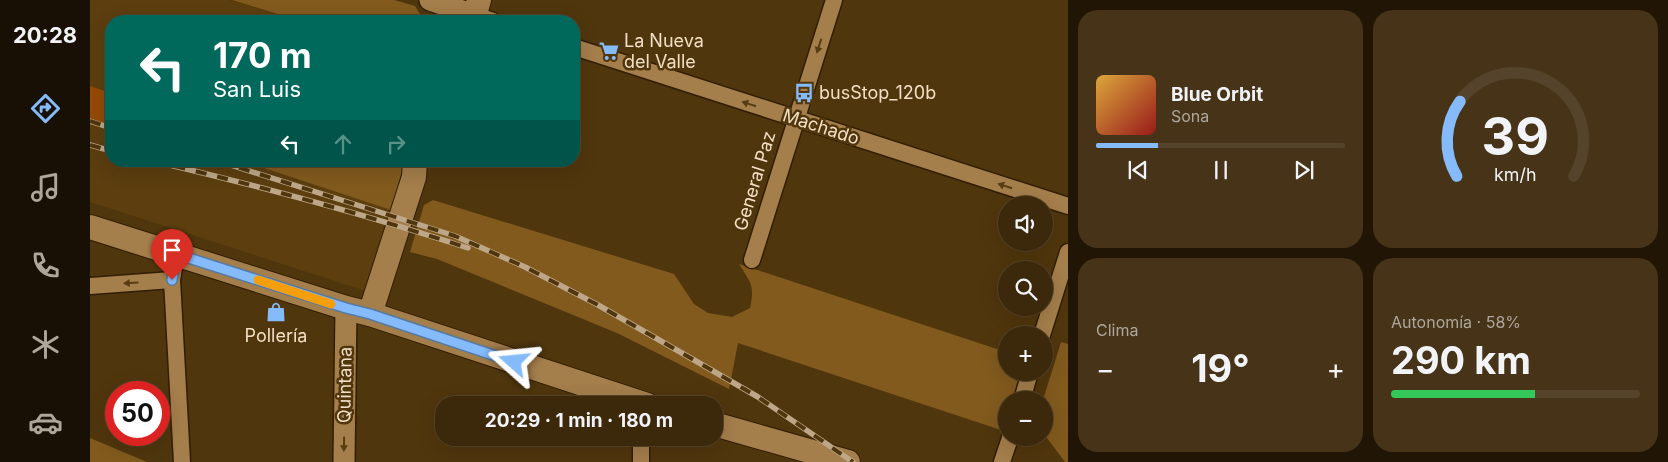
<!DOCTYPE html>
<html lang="es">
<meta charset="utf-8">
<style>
:root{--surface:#3c280a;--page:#473418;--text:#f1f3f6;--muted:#aca69c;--line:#55442b;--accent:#85bbfb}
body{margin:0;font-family:Inter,sans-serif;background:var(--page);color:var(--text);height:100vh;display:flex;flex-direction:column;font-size:19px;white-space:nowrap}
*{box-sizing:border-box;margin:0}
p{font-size:16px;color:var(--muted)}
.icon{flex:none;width:28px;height:28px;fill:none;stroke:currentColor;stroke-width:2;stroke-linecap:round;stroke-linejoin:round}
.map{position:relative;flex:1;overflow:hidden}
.drawer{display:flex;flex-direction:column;gap:10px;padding:10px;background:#211606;width:600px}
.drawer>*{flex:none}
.banner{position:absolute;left:15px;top:15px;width:475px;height:152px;border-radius:20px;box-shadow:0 5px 20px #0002,0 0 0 1px var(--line);background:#00695c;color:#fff;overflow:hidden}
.buttons{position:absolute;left:908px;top:196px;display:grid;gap:10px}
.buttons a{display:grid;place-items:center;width:55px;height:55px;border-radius:50%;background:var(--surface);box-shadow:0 5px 20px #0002,0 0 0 1px var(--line);font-size:25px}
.speed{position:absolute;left:15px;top:381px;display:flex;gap:10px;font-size:25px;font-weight:700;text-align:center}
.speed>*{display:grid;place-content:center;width:65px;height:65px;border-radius:50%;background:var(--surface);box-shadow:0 5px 20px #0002,0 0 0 1px var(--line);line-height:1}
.speed .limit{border:8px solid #d22;background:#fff;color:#111}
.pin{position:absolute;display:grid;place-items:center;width:42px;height:42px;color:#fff;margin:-51px -21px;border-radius:50% 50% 50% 0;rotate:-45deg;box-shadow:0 0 5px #0007}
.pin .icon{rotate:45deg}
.me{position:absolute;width:55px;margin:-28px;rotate:288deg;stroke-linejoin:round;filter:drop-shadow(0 0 4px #0008)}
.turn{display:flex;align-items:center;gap:18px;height:105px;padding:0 25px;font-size:22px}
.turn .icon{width:65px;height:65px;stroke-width:2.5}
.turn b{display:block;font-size:35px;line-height:42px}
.lanes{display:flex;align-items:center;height:48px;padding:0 25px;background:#0003;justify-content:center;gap:25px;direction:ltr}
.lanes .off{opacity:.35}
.big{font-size:38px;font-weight:700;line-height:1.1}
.drawer .tile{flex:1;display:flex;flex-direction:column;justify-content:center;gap:8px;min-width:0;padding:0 18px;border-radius:20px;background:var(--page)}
.drawer .dial{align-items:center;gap:0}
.dial svg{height:130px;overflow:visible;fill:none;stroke:var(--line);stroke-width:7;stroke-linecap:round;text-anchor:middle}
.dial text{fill:var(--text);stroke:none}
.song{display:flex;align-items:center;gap:15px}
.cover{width:60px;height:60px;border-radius:8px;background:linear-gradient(135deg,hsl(40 70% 55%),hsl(0 70% 35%))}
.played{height:5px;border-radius:2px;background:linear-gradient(90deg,var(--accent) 25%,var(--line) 25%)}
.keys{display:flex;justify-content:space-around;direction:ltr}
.heat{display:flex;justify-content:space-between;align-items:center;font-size:28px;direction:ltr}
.charge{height:8px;border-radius:4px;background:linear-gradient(90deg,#34c759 58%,var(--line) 0)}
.drawer .tiles{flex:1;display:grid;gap:10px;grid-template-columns:repeat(2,1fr)}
.trip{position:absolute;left:345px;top:396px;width:288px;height:50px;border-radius:20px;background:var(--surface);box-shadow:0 5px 20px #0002,0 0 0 1px var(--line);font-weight:700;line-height:50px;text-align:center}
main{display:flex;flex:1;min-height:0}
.tab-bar{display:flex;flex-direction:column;width:90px;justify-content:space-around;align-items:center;background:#181004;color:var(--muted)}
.tab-bar .icon{width:35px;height:35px}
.tab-bar .on{color:var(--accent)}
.tab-bar b{font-size:22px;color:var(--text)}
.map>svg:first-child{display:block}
</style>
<main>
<nav class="tab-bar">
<b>20:28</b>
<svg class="icon on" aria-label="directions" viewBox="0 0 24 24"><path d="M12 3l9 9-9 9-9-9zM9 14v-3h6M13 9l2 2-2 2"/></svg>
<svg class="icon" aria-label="music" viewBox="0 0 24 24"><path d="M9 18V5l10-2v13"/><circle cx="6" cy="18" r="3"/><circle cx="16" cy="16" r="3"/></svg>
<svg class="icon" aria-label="phone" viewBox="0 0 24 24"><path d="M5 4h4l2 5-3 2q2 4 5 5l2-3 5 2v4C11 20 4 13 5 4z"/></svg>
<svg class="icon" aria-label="climate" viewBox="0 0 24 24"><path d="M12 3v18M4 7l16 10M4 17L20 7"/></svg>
<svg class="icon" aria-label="car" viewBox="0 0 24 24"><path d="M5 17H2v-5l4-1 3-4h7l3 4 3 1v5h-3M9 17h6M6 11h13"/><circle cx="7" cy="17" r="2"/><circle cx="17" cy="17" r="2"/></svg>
</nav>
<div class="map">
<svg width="978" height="462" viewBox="0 0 978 462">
<rect width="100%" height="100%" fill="#50360d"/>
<path fill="#5c3e0f" d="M0 0H139L209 21H21V161H153L301 210 279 292 0 202Z"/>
<g fill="#825a1e">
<path d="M142 0H304L325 6 334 21H210Z"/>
<path d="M153 161H315L301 210Z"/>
<path d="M343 200 584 274 604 304 618 313 642 317 660 308C665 286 661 283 649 264L916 352V372L932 373 923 400H916V423L914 431 648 343 639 389 527 333 347 259 320 252 334 205Z"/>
<path d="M971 342 978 344V462H975L954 434 953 400Z"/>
<path d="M0 438 57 462H0Z"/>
</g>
<path fill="#954a04" d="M0 86 21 93V125L0 118Z"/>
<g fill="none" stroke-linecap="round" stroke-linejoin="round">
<defs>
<g id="minor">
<path d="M384 15 403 21"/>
<path d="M484 47 978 206"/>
<path d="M86 254 82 280 92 462"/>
<path d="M662 260 744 0"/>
<path d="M0 286 82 280"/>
<path d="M952 335 978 252"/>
<path d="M932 400 940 372"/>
<path d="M551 438V462"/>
<path d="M912 462 920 438"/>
</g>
<g id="tertiary">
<path d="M340 0 384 15"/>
<path d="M254 462 256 308"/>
</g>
<g id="secondary">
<path d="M383 21 389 0"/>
<path d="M0 227 256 308 280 314 557 405"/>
<path d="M280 314 324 177 325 161"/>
<path d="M624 424 758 462"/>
</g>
</defs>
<use href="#minor" stroke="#311e03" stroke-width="19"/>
<use href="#tertiary" stroke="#311e03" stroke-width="24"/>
<use href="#secondary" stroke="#311e03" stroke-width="26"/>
<use href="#minor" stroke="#a47e4b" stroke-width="16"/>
<use href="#tertiary" stroke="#a47e4b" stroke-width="21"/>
<use href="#secondary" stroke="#a47e4b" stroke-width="24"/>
<defs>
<g id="rail">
<path d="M0 121 21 128"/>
<path d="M0 145 21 151"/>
<path d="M63 161C169 186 274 214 378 248"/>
<path d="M128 161 365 236 435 267 508 305 618 368 668 397 763 462"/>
</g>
</defs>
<use href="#rail" stroke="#bda788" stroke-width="5.5"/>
<use href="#rail" stroke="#50360d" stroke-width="4" stroke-dasharray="11" stroke-linecap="butt"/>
</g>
<defs><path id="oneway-solid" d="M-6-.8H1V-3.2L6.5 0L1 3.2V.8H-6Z" transform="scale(1.25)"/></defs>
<g fill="#583d13">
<use href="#oneway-solid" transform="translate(729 46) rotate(108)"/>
<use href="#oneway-solid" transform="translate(659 104) rotate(-162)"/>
<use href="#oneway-solid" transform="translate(915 186) rotate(-162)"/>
<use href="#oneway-solid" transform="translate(41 283) rotate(176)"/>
<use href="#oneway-solid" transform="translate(254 444) rotate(91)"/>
</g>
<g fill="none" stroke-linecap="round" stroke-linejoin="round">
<defs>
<path id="route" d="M82 280 86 254 256 308 280 314 424 362"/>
</defs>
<use href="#route" stroke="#567aa3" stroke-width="12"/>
<use href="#route" stroke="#85bbfb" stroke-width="9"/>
<path stroke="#f59e0b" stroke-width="9" d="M168 280 241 304"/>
</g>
<defs>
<symbol id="supermarket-bare" viewBox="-9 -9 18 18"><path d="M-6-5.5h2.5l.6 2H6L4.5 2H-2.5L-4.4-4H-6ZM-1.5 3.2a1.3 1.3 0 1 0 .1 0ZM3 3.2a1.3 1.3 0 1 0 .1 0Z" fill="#85bbfb" stroke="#50360d" stroke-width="2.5" paint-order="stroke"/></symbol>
<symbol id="bus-bare" viewBox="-9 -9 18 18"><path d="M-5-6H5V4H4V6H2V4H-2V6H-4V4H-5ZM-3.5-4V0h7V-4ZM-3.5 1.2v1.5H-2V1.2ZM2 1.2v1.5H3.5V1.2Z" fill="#85bbfb" stroke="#50360d" stroke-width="2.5" paint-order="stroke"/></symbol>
<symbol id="shop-bare" viewBox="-9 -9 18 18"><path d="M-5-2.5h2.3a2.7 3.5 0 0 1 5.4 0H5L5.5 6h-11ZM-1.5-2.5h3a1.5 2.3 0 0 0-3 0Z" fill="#85bbfb" stroke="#50360d" stroke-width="2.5" paint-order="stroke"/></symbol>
</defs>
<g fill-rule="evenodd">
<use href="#supermarket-bare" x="505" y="37" width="28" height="28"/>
<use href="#bus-bare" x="700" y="79" width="28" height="28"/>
<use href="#shop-bare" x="172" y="298" width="28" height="28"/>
</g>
<g text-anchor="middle" stroke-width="5" stroke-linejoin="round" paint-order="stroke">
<g font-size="18" fill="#f2dec4" stroke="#50360d" text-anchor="start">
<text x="534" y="47">La Nueva<tspan x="534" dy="21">del Valle</tspan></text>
<text x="729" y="99">busStop_120b</text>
<text x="186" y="342" text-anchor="middle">Pollería</text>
</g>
<g font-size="18" fill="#f2dec4" stroke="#50360d">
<text transform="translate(731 127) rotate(18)" y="6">Machado</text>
<text transform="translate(665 181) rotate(-73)" y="6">General Paz</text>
<text transform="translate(255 385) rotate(-89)" y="6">Quintana</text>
</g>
</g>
</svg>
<div class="buttons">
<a><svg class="icon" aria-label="sound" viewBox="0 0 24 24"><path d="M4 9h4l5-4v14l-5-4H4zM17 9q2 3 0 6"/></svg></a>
<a><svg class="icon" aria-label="search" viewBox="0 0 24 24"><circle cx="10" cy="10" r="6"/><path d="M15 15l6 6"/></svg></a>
<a>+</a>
<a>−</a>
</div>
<div class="speed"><div class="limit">50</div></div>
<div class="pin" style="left:82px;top:280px;background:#d93025"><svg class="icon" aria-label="arrive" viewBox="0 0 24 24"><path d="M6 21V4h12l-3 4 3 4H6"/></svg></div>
<svg class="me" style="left:424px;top:362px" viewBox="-20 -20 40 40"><path d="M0-17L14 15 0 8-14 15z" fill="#85bbfb" stroke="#fff" stroke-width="4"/></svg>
<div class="trip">20:29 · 1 min · 180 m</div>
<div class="banner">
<div class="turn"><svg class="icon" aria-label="left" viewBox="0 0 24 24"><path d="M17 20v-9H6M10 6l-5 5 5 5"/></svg><div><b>170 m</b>San Luis</div></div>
<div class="lanes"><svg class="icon" aria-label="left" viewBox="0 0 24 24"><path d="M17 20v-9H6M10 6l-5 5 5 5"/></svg><svg class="icon off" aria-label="ahead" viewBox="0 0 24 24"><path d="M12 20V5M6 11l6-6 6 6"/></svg><svg class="icon off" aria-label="right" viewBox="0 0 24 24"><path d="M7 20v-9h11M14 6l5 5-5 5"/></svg></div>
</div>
</div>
<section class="drawer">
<div class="tiles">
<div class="tile">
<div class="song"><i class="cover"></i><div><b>Blue Orbit</b><p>Sona</p></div></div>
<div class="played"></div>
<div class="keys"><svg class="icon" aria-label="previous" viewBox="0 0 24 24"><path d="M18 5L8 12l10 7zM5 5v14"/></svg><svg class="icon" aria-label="pause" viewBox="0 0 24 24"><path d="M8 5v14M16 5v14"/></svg><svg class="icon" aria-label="next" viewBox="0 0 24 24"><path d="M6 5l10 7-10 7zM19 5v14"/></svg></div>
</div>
<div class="tile dial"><svg viewBox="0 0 100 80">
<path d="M14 69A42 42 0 1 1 86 69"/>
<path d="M14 69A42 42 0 0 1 16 23" stroke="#85bbfb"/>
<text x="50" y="56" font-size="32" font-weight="700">39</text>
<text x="50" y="72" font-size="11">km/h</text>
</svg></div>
<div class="tile"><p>Clima</p>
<div class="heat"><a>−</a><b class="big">19°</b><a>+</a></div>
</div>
<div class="tile"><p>Autonomía · 58%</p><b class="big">290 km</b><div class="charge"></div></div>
</div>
</section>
</main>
